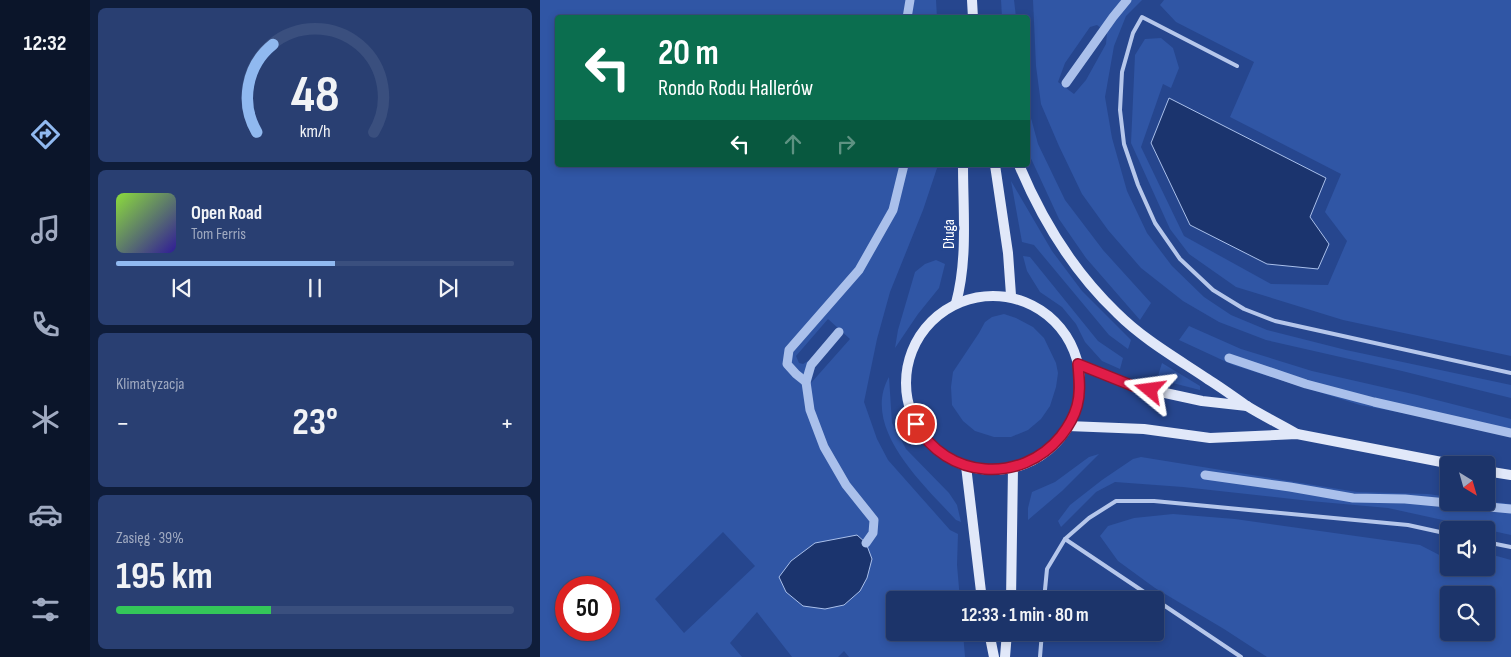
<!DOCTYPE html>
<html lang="pl">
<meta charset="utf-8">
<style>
:root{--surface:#1c346a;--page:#293f72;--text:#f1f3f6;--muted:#a0aac1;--line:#3a4f7e;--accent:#90b9f0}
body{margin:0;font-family:"Sofia Sans Condensed",sans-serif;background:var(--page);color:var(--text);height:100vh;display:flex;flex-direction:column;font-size:19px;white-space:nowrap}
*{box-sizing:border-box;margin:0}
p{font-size:16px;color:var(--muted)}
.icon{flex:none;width:28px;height:28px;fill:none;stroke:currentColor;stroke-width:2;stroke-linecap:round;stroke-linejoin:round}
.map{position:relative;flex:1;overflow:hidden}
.sheet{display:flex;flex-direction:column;gap:8px;padding:8px;background:#0f1d3a;width:450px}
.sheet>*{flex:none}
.guide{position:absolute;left:15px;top:15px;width:475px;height:152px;border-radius:5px;box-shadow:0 2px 8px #0003,0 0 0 1px var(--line);background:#0b6e4f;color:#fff;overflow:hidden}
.needle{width:32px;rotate:143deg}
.buttons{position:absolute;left:900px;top:456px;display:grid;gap:10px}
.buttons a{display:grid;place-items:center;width:55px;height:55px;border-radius:5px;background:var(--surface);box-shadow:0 2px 8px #0003,0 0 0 1px var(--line);font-size:25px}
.speed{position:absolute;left:15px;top:576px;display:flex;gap:10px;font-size:25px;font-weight:700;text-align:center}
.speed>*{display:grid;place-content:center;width:65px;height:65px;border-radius:50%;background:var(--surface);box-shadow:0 2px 8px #0003,0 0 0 1px var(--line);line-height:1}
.speed .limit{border:8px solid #d22;background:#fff;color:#111}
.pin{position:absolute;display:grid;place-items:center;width:42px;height:42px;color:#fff;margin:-21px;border:2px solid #fff;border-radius:50%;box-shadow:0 1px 5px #0007}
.me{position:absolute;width:55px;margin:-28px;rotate:286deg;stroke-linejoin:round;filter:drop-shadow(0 0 4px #0008)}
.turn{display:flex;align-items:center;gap:18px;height:105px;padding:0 20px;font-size:22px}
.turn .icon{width:65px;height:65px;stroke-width:2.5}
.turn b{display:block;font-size:35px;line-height:42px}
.lanes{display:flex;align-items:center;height:48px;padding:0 20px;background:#0003;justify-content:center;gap:25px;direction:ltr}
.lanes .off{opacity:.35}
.big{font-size:38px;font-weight:700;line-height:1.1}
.sheet .widget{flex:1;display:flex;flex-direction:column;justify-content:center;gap:8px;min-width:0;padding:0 18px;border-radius:8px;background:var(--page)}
.sheet .dial{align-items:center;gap:0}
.dial svg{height:130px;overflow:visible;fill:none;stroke:var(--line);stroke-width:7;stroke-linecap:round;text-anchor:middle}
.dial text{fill:var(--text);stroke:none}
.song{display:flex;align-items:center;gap:15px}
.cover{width:60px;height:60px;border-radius:8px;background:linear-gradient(135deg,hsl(90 70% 55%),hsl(250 70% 35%))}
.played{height:5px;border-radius:2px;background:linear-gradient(90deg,var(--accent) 55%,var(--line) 55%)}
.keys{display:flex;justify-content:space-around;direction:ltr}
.heat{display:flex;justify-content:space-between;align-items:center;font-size:28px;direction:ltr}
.charge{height:8px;border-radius:4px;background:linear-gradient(90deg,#34c759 39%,var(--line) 0)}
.trip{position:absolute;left:346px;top:591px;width:278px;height:50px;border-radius:5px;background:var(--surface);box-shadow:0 2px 8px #0003,0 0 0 1px var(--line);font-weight:700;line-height:50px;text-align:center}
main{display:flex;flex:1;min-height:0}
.tabs{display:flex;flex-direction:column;width:90px;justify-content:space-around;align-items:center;background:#0b152a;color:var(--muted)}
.tabs .icon{width:35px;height:35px}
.tabs .current{color:var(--accent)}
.tabs b{font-size:22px;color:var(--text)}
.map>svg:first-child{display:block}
</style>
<main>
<nav class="tabs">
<b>12:32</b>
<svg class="icon current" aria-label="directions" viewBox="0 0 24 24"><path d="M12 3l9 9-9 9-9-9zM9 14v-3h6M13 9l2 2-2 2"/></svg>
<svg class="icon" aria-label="music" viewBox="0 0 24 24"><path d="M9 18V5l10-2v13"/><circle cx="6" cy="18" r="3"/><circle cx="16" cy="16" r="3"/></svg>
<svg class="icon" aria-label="phone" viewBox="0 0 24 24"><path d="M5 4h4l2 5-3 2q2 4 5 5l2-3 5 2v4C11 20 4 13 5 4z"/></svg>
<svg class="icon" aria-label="climate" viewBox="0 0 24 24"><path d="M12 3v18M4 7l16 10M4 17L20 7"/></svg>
<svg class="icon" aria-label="car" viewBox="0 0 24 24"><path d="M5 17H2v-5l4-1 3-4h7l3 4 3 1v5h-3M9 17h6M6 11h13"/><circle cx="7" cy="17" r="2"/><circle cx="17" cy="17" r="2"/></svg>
<svg class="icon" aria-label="filters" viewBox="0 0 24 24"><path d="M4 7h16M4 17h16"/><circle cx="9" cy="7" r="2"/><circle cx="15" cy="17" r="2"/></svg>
</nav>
<section class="sheet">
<div class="widget dial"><svg viewBox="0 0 100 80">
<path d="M14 69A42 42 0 1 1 86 69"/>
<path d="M14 69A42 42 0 0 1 24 15" stroke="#90b9f0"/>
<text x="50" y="56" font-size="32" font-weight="700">48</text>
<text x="50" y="72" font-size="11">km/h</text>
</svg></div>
<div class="widget">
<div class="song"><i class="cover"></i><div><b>Open Road</b><p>Tom Ferris</p></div></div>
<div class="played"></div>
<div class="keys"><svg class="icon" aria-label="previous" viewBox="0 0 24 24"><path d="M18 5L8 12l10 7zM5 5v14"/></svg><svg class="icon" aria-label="pause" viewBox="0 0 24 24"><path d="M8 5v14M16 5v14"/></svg><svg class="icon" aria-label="next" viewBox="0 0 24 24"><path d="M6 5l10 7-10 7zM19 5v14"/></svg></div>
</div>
<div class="widget"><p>Klimatyzacja</p>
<div class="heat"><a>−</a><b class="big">23°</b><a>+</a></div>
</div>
<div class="widget"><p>Zasięg · 39%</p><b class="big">195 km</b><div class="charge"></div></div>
</section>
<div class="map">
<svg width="971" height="657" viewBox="0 0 971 657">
<rect width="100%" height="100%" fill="#26468e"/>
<g fill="#3056a5" fill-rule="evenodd">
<path d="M0 0H396L397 18H18V165H398L383 210 350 292 337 339 324 402 337 439 348 460 410 530 418 534 417 565 420 600H355V632L423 633 425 657H309L304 651 298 657H252L217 612 190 643 202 657H0ZM288 319 310 339 271 383 275 367 268 361 263 364 259 363 256 356ZM183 532 215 566 144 633 115 599ZM26 588H69V630H26Z"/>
<path d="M461 0H474L476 17H462Z"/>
<path d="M493 0H602L586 16 574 46 565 97 572 138 587 191 607 233 632 266 664 297 691 315 727 330 806 350 971 385V398L862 371 726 340 679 322 643 301 601 268 568 230 542 194 519 146 501 104 496 66ZM557 25 567 33 566 44 546 80 534 94 518 82 525 63 550 27Z"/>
<path d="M624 0H971V356L803 320 696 287 649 254 630 229 591 143 595 55 605 39 621 38 633 48 639 68 631 88 623 84 601 147 644 236 731 284 788 285 807 241 785 212 801 174 690 117 714 62 636 22 620 5Z"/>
<path d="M488 107 498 144 525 200 563 250 611 303 600 320 546 258 519 219 488 152Z"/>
<path d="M471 181 512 251 542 291 591 340 588 349 569 335 494 245 482 242Z"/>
<path d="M483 256 490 257 558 341 583 358 580 369 562 361 545 342 536 324 522 307 500 292 487 271Z"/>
<path d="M396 260 405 264 399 288 378 314 355 348 358 330 375 272 385 264Z"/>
<path d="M464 314 476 318 493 327 504 338 516 363 518 373 516 387 510 406 501 419 488 430 471 437H454L435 431 423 421 412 405 411 387 413 372 439 333 445 322 452 317Z"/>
<path d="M649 326 701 349 772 371 877 395 971 419V436L932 426 820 405 693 365 639 340Z"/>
<path d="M622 363 660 386V390L617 379Z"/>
<path d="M349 377 352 423 366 449 409 493 417 505 421 522 416 520C385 486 320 428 349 377Z"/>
<path d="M559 454 522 491 488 520V508L492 492 515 482 549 457Z"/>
<path d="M601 457 817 492 888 494 909 497V502H946V501L971 504V535L848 508 770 501 643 487 575 482 556 492 521 527 518 521 530 505 562 480 593 459Z"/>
<path d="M633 514 695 519 880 545 909 560V568H946V553L971 560V657H727L684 629 615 588 578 561 560 536 568 526 594 518ZM909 595H946V632H909Z"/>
</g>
<g fill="#1b346e" stroke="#aac0eb">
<path d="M629 98 786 178 770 217 789 244 778 269 727 264 650 225 611 143Z"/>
<path d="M317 535 326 543 332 559 327 578 320 591 304 605 285 609 263 606 246 592 239 577 251 561 275 543Z"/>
</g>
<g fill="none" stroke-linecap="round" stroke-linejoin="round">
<g stroke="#aac0eb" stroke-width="9">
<path d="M367 18 370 0"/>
<path d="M526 83 573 17 587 0"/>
<path d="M299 332 271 365 266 382 270 410 284 447 306 485 334 520 333 533 326 543"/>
<path d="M689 358 766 384 834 402 971 433"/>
<path d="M266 382 256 374 247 364 249 350 319 270 353 210 364 165"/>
<path d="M665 475 750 487 813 498 865 499 971 509"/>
</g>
<g stroke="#b6c7eb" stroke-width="4">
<path d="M697 66 602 17 593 33 582 72 580 110 584 144 598 185 615 223 640 259 673 290 704 309 735 321 971 373"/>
<path d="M525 539 701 657"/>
<path d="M946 542 971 547"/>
<path d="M504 600 507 569 525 539 549 518 576 501H614L868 525 909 534"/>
<path d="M500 657 502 632"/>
</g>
<g stroke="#e1e8f9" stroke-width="10">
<path d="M432 0 433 18"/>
<path d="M455 165 468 253 471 295"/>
<path d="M479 165C502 220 534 272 577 313 604 340 638 359 669 380 682 388 694 397 707 406 723 416 740 424 757 434"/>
<circle cx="453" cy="383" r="87"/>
<path d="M416 303C428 259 423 211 423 165"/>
<path d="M538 364 593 386 662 401 707 406"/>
<path d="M528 426 604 429 670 438 757 434 917 465"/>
<path d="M426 466 442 600"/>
<path d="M946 471 971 475"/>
<path d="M471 600 473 468"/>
<path d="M449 632 454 657"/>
<path d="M465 657 467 632"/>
</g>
</g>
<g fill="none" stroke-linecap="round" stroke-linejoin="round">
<defs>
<path id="route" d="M376 424C406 479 481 485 521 436 528 427 534 417 537 406 541 392 539 378 538 364L593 386 610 390"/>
</defs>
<use href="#route" stroke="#92132f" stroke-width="12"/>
<use href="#route" stroke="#e11d48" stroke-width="9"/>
</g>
<g text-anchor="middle" stroke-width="5" stroke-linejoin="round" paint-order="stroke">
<g font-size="16" fill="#fff" stroke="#26468e">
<text transform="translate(408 234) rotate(-90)" y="6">Długa</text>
</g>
</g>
</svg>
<div class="buttons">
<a><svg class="needle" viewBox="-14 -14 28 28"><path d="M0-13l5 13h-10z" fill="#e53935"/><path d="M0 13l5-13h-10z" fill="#a0aac1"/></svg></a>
<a><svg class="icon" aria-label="sound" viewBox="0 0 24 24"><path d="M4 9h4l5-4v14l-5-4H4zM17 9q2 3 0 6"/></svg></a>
<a><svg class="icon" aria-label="search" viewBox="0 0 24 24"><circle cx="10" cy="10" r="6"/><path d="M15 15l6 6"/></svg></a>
</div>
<div class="speed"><div class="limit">50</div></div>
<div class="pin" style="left:376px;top:424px;background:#d93025"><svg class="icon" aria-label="arrive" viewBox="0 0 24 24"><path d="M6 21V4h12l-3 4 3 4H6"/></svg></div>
<svg class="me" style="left:610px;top:390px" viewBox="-20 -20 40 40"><path d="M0-17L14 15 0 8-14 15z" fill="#e11d48" stroke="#fff" stroke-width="4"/></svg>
<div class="trip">12:33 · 1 min · 80 m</div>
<div class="guide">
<div class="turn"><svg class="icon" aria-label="left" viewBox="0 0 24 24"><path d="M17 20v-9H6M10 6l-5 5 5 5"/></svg><div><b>20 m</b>Rondo Rodu Hallerów</div></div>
<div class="lanes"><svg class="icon" aria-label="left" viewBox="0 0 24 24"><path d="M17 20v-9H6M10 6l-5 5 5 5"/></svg><svg class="icon off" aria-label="ahead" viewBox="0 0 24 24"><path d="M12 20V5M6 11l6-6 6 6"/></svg><svg class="icon off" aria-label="right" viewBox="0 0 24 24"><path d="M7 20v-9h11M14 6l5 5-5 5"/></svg></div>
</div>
</div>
</main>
